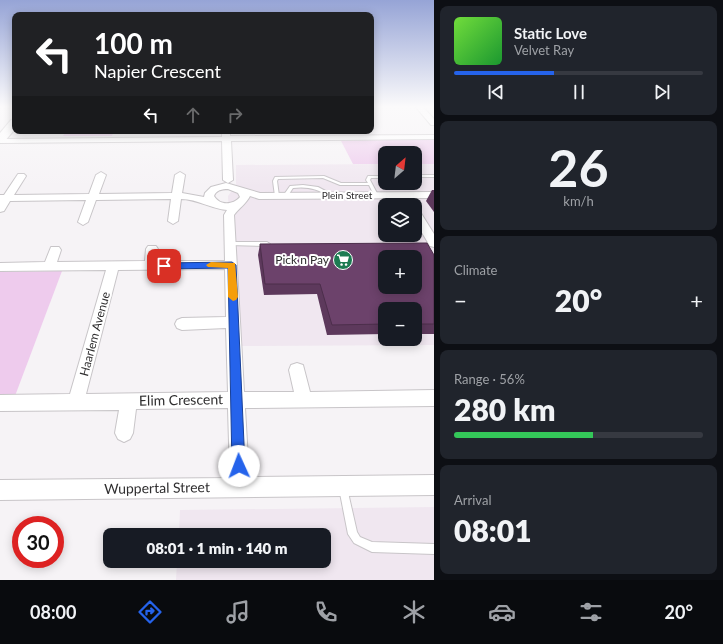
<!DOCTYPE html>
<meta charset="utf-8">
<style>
:root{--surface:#171b24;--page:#20242c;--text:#f1f3f6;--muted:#9ea1a6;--line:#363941;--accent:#2563eb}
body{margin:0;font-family:Lato,sans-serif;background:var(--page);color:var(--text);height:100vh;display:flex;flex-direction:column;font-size:15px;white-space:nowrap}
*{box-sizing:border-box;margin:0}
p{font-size:13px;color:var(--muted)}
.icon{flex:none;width:22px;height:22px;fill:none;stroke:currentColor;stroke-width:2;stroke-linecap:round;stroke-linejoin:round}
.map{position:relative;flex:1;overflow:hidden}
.drawer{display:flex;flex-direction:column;gap:6px;padding:6px;background:#0d0f14;width:289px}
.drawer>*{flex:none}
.hud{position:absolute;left:12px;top:12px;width:362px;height:122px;border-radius:8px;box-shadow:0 2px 10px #0003;background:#202124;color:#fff;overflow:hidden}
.needle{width:26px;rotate:28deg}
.fabs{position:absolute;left:378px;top:146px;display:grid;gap:8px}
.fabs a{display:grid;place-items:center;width:44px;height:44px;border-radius:8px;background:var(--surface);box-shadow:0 2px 10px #0003;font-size:20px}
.speed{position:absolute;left:12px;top:516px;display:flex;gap:8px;font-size:20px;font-weight:700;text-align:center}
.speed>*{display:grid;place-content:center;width:52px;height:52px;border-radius:50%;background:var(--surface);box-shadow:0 2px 10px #0003;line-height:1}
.speed .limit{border:6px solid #d22;background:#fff;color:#111}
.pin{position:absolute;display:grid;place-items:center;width:34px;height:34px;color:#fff;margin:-17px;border-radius:8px;box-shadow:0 2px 6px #0006}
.me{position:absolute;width:44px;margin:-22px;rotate:358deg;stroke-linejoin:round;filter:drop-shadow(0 0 3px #0008)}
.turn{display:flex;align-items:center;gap:14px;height:84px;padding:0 16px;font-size:18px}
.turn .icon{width:52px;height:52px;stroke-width:2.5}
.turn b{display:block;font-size:28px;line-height:34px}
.lanes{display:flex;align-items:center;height:38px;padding:0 16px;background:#0003;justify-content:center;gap:20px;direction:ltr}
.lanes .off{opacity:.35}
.big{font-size:30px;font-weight:800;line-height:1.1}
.drawer .tile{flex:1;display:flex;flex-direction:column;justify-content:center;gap:6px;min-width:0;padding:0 14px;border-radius:8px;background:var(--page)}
.drawer .dial{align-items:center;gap:0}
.dial b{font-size:52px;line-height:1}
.song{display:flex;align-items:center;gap:12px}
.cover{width:48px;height:48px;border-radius:6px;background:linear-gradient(135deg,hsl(100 70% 55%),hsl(130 70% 35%))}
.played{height:4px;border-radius:2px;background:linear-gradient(90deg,var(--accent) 40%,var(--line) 40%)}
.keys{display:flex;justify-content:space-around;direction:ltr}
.heat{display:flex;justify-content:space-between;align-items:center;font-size:22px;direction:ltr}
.charge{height:6px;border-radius:3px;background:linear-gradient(90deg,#34c759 56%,var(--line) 0)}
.trip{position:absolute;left:103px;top:528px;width:228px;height:40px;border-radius:8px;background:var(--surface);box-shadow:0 2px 10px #0003;font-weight:800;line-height:40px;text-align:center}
.tabs{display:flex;height:64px;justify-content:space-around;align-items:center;background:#090b0e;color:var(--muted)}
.tabs .icon{width:28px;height:28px}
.tabs .on{color:var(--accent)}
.tabs b{font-size:18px;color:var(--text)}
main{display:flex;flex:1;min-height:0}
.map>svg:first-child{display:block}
</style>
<main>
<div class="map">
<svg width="434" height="580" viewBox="0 0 434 580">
<rect width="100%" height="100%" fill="#f6f3f6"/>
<g fill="#f0e7f0" fill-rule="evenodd">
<path d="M385 164V183H415V164H434V345L234 346 228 196 236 185V165ZM385 205H415V235H385ZM385 257H415V287H385ZM385 309H415V339H385Z"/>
<path d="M434 507V580H176L177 561H324V535H179L180 510Z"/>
</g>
<g fill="#eecbed">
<path d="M66 131H114L112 136H63Z"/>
<path d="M340 139H434V164H415V153H385V164H353Z"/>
<path d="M62 271 15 396H0V272Z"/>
</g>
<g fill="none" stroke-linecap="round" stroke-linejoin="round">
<defs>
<g id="lane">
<rect x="415" y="175" width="19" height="2"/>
<path d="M324 176 341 183H368L366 180 368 176H385V178H371L370 180 378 195 376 196 374 195 369 185H340L323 178 278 179 277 181 279 196 277 197 275 196 273 181 275 177Z"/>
<path d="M303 185 318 187 333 195 331 196H329C318 189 307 186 293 188L287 197H283V196L290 186Z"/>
<path d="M231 242H267L270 244 267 246 229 245 228 244Z"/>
<path d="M343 484 346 485 347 488 357 532 360 537 372 542 434 544V554L372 552 354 543 348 534 339 488 340 485Z"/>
</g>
<g id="street">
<path d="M415 106H422L434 119V125H431Z"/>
<path d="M222 131H230V136L434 135V139L231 141 233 180 228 183 223 180 222 141 0 143V139L222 137Z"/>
<path d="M101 172 106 175 99 194 172 193 175 175 180 172 185 175 182 193 204 197 205 193 211 187 226 183 260 193 434 192V198L259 199 250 196C246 204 239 208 234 215L244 392H294L289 370 291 365 297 363 303 365 310 392 434 390V406L245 408 249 477 434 475V495L0 500V480L230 478 228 408 136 409 133 433 130 439 124 442 118 439 115 433 119 410 0 411V395L70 394 106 270 0 271V263L45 262 51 247H59L61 250 57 262 145 261 146 249 148 246H156L158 249 157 261H225L224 215 227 210C211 209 198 199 181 199L178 221 173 224 168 221 171 199 96 200 88 222 83 225 78 222 86 200 10 201 4 211 0 212V195H4L18 174H24L26 176 14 195 89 194 96 175ZM228 189 238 193 240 197C233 205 220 206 214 196 216 190 222 189 228 189ZM225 269 226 317 182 318 177 320 175 324 177 328 182 330 226 328 228 392 86 394 118 270Z"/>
<path d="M415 209 419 210 434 234V247L430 246 415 221Z"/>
</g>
<path id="secondary" d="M15 119V129L4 142 0 143V133L11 120Z"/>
</defs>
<use href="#lane" stroke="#c8c5c8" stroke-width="2"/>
<use href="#street" stroke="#c8c5c8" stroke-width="2"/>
<use href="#secondary" stroke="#c8c5c8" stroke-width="2"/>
<use href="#lane" fill="#fff" fill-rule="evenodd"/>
<use href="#street" fill="#fff" fill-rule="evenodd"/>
<use href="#secondary" fill="#fff" fill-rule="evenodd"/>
</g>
<g fill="#5d395c">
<path d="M432 190H434V212L426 201Z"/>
<path d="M260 244 434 255V334H415V309H385V334L327 335 317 294 264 295 258 255Z"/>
</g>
<path fill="#6c426b" stroke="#4c2e4b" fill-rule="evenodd" d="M427 243 434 255V324H415V309H385V324L332 325 320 284H265L260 244ZM385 257H415V287H385Z"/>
<linearGradient id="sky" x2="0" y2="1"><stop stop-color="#96a4d6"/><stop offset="0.57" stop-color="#fbfafb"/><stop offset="1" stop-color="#fbfafb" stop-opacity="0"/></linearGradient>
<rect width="434" height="187" fill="url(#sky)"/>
<path fill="#2563eb" stroke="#184099" d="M232 262 236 265 245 466 243 471 239 473 234 471 232 466 228 268 164 269 160 266 164 263Z"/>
<path fill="#f59e0b" d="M211 262 235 263 238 297 236 300 233 301 228 297V268L208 267 206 265Z"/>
<defs>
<symbol id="supermarket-disc" viewBox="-11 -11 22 22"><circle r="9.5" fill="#1c7b52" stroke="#fff"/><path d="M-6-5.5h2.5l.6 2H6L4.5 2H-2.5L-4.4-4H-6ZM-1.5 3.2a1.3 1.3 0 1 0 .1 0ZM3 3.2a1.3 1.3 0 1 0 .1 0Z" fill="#fff"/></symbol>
</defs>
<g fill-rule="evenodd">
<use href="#supermarket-disc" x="332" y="249" width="22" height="22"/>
</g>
<g text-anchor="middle" stroke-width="4" stroke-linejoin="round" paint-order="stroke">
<g font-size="10" fill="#2f2e2f" stroke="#fff">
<text x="347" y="199">Plein Street</text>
</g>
<g font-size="12" fill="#2f2e2f" stroke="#fff" text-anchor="end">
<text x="329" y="264">Pick n Pay</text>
</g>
<g font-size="12" fill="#2f2e2f" stroke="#fff">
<text transform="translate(95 334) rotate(-75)" y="4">Haarlem Avenue</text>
</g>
<g font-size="14" fill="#2f2e2f" stroke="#fff">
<text transform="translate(181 400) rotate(-1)" y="5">Elim Crescent</text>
<text transform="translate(157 488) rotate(-1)" y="5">Wuppertal Street</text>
</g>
</g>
</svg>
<div class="fabs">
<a><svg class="needle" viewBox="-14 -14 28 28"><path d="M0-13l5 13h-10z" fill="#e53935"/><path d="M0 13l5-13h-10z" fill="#9ea1a6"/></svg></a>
<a><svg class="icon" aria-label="layers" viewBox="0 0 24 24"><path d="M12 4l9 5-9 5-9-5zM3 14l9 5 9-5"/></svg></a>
<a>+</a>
<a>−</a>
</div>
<div class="speed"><div class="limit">30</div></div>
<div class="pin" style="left:164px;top:266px;background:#d93025"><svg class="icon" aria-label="arrive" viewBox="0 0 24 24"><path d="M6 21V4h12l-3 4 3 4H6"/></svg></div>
<svg class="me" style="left:239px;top:466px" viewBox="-20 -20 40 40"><circle r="19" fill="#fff"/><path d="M0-13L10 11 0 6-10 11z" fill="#2563eb"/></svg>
<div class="trip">08:01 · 1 min · 140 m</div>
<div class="hud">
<div class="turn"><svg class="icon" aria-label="left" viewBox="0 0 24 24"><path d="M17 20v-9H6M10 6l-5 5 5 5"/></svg><div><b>100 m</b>Napier Crescent</div></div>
<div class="lanes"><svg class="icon" aria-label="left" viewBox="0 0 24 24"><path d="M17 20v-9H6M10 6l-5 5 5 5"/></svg><svg class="icon off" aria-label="ahead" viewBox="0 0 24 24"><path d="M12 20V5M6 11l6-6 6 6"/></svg><svg class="icon off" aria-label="right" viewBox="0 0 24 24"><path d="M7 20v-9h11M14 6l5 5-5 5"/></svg></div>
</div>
</div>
<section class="drawer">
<div class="tile">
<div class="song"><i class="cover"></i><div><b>Static Love</b><p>Velvet Ray</p></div></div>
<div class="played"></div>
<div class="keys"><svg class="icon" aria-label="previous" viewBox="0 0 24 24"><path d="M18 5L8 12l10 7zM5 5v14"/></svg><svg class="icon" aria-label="pause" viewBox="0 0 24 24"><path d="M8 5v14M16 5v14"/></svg><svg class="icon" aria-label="next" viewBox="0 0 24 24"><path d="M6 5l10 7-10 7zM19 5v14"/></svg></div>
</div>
<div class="tile dial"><b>26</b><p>km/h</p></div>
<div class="tile"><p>Climate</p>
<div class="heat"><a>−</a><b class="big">20°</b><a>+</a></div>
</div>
<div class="tile"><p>Range · 56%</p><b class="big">280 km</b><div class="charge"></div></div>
<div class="tile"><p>Arrival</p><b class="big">08:01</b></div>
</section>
</main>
<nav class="tabs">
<b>08:00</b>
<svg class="icon on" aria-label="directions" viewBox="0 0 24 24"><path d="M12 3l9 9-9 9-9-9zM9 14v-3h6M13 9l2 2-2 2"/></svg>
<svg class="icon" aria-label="music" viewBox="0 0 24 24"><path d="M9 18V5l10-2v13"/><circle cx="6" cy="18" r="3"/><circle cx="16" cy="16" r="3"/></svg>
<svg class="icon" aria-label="phone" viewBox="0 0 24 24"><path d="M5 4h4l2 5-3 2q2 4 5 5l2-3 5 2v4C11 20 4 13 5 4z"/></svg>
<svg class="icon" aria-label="climate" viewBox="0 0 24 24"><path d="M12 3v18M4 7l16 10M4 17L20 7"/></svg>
<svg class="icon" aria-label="car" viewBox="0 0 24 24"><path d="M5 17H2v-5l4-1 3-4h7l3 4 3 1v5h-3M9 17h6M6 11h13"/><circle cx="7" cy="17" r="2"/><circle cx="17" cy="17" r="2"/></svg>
<svg class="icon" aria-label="filters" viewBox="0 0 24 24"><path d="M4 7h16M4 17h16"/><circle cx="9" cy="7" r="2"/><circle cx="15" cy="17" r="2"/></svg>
<b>20°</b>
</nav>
